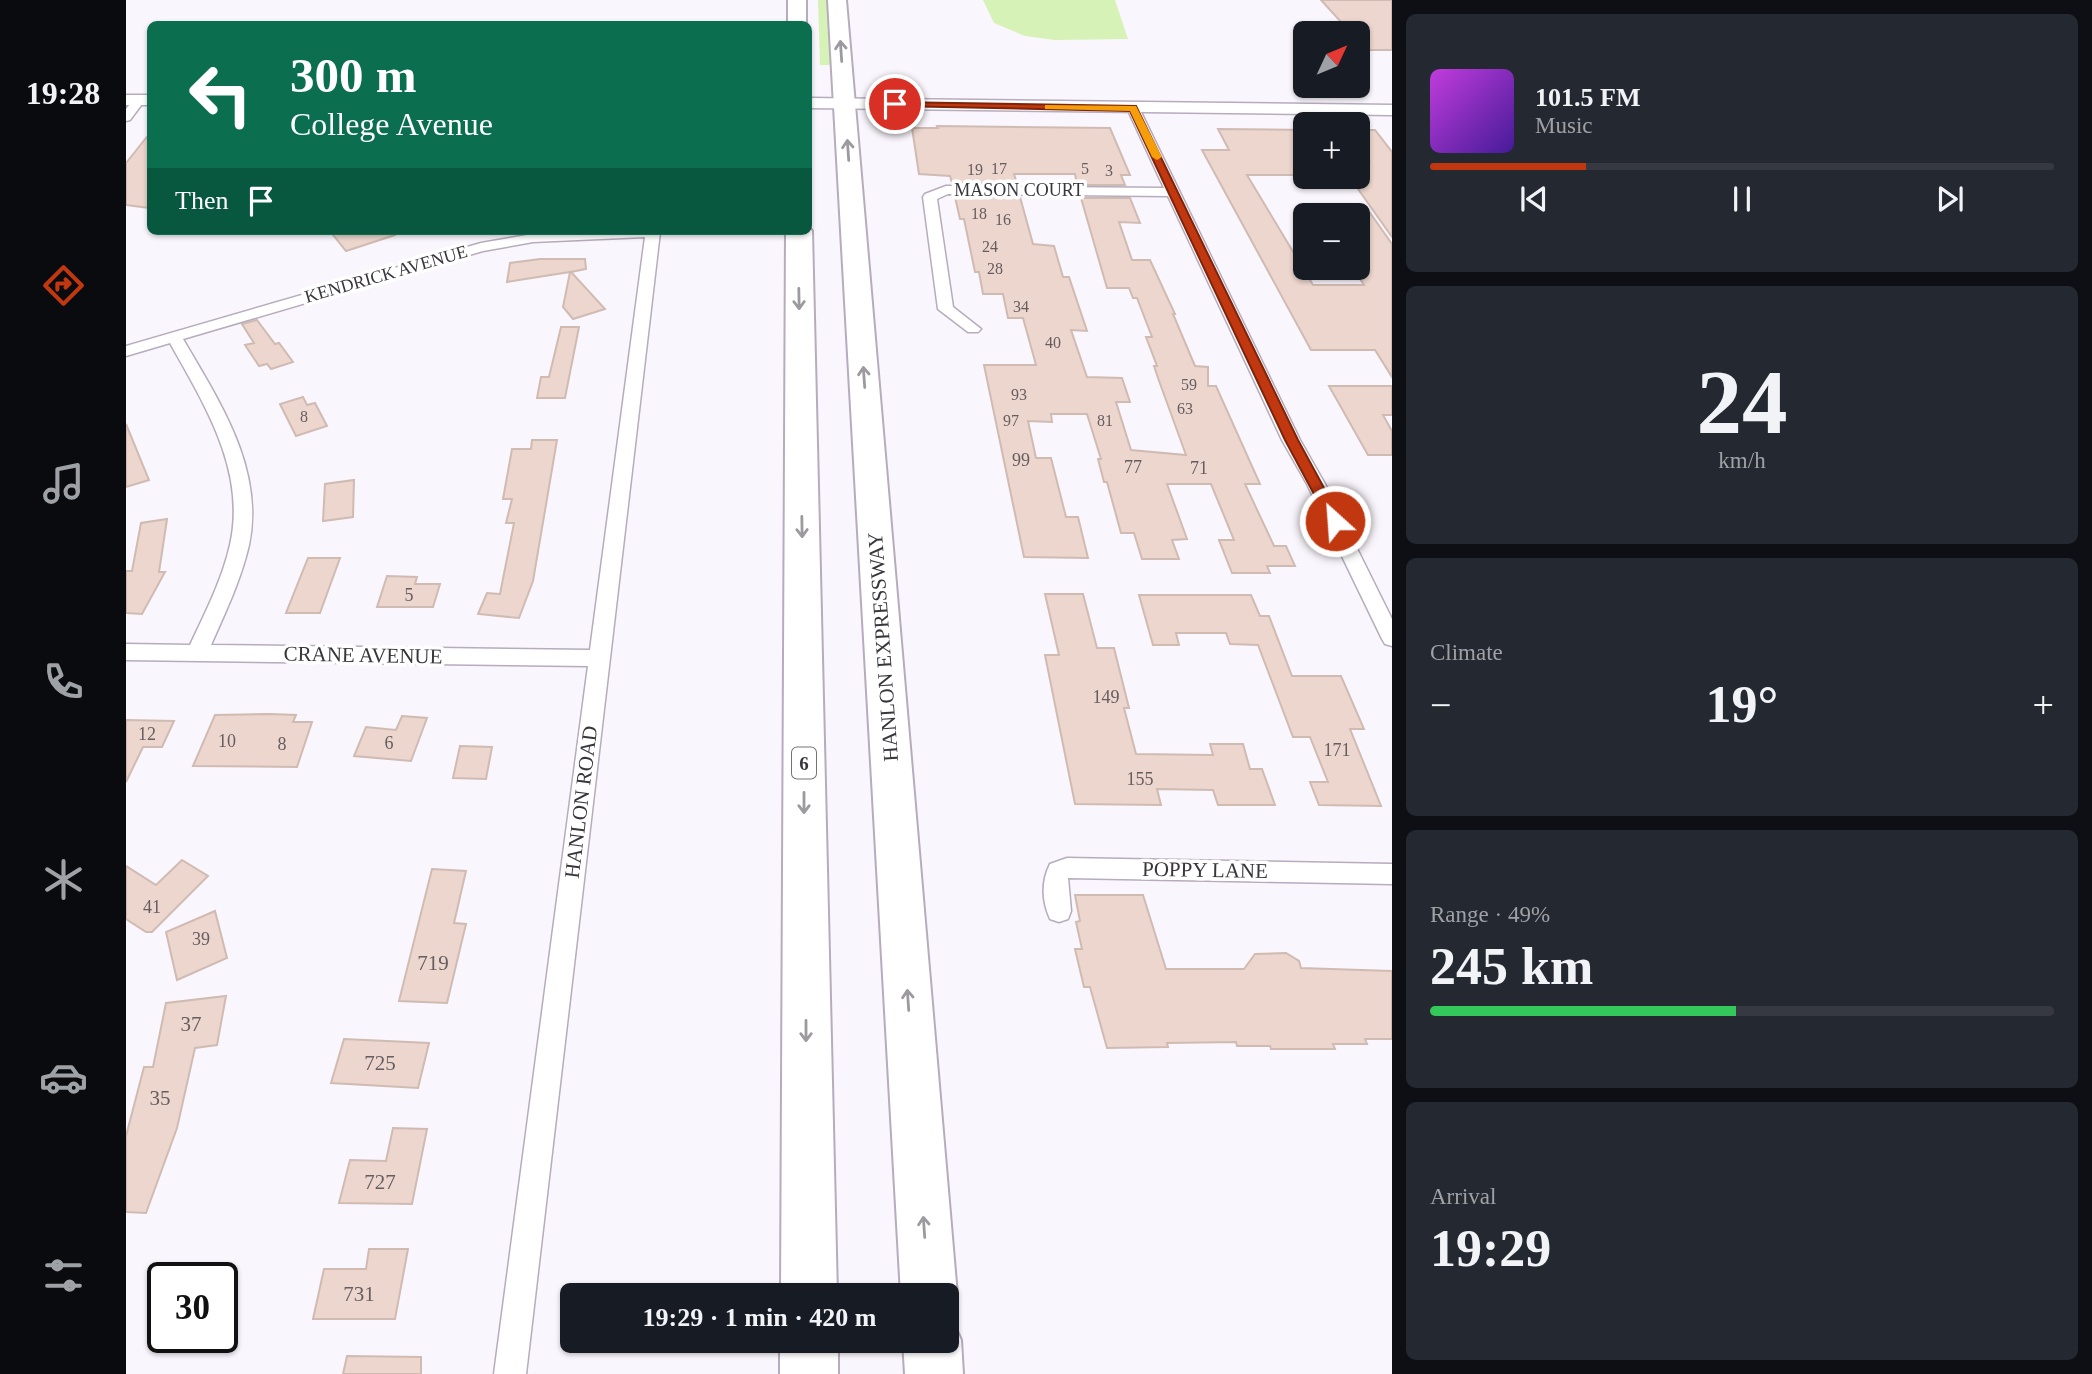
<!DOCTYPE html>
<meta charset="utf-8">
<style>
:root{--surface:#171b24;--page:#242831;--text:#f1f3f6;--muted:#9ea1a6;--line:#363941;--accent:#c03710}
body{margin:0;font-family:"Times New Roman",serif;background:var(--page);color:var(--text);height:100vh;display:flex;flex-direction:column;font-size:26px;white-space:nowrap}
*{box-sizing:border-box;margin:0}
p{font-size:23px;color:var(--muted)}
.icon{flex:none;width:38px;height:38px;fill:none;stroke:currentColor;stroke-width:2;stroke-linecap:round;stroke-linejoin:round}
.map{position:relative;flex:1;overflow:hidden}
.panel{display:flex;flex-direction:column;gap:14px;padding:14px;background:#0d0f14;width:700px}
.panel>*{flex:none}
.top-card{position:absolute;left:21px;top:21px;width:665px;height:214px;border-radius:10px;box-shadow:0 2px 5px #0004;background:#0b6e4f;color:#fff;overflow:hidden}
.needle{width:46px;rotate:46deg}
.buttons{position:absolute;left:1167px;top:21px;display:grid;gap:14px}
.buttons a{display:grid;place-items:center;width:77px;height:77px;border-radius:10px;background:var(--surface);box-shadow:0 2px 5px #0004;font-size:35px}
.speed{position:absolute;left:21px;top:1262px;display:flex;gap:14px;font-size:35px;font-weight:700;text-align:center}
.speed>*{display:grid;place-content:center;width:91px;height:91px;border-radius:50%;background:var(--surface);box-shadow:0 2px 5px #0004;line-height:1}
.speed .limit{border:4px solid #111;border-radius:10px;background:#fff;color:#111}
.pin{position:absolute;display:grid;place-items:center;width:60px;height:60px;color:#fff;margin:-30px;border:4px solid #fff;border-radius:50%;box-shadow:0 2px 7px #0007}
.me{position:absolute;width:77px;margin:-38px;rotate:334deg;stroke-linejoin:round;filter:drop-shadow(0 0 5px #0008)}
.turn{display:flex;align-items:center;gap:24px;height:147px;padding:0 28px;font-size:32px}
.turn .icon{width:91px;height:91px;stroke-width:2.5}
.turn b{display:block;font-size:49px;line-height:60px}
.then{display:flex;align-items:center;height:66px;padding:0 28px;background:#0003;gap:14px;font-size:26px}
.big{font-size:52px;font-weight:700;line-height:1.1}
.panel .widget{flex:1;display:flex;flex-direction:column;justify-content:center;gap:10px;min-width:0;padding:0 24px;border-radius:10px;background:var(--page)}
.panel .dial{align-items:center;gap:0}
.dial b{font-size:91px;line-height:1}
.song{display:flex;align-items:center;gap:21px}
.cover{width:84px;height:84px;border-radius:10px;background:linear-gradient(135deg,hsl(290 70% 55%),hsl(260 70% 35%))}
.played{height:7px;border-radius:4px;background:linear-gradient(90deg,var(--accent) 25%,var(--line) 25%)}
.keys{display:flex;justify-content:space-around;direction:ltr}
.heat{display:flex;justify-content:space-between;align-items:center;font-size:38px;direction:ltr}
.charge{height:10px;border-radius:5px;background:linear-gradient(90deg,#34c759 49%,var(--line) 0)}
.trip{position:absolute;left:434px;top:1283px;width:399px;height:70px;border-radius:10px;background:var(--surface);box-shadow:0 2px 5px #0004;font-weight:700;line-height:70px;text-align:center}
main{display:flex;flex:1;min-height:0}
.dock{display:flex;flex-direction:column;width:126px;justify-content:space-around;align-items:center;background:#090b0e;color:var(--muted)}
.dock .icon{width:49px;height:49px}
.dock .active{color:var(--accent)}
.dock b{font-size:32px;color:var(--text)}
.map>svg:first-child{display:block}
</style>
<main>
<nav class="dock">
<b>19:28</b>
<svg class="icon active" aria-label="directions" viewBox="0 0 24 24"><path d="M12 3l9 9-9 9-9-9zM9 14v-3h6M13 9l2 2-2 2"/></svg>
<svg class="icon" aria-label="music" viewBox="0 0 24 24"><path d="M9 18V5l10-2v13"/><circle cx="6" cy="18" r="3"/><circle cx="16" cy="16" r="3"/></svg>
<svg class="icon" aria-label="phone" viewBox="0 0 24 24"><path d="M5 4h4l2 5-3 2q2 4 5 5l2-3 5 2v4C11 20 4 13 5 4z"/></svg>
<svg class="icon" aria-label="climate" viewBox="0 0 24 24"><path d="M12 3v18M4 7l16 10M4 17L20 7"/></svg>
<svg class="icon" aria-label="car" viewBox="0 0 24 24"><path d="M5 17H2v-5l4-1 3-4h7l3 4 3 1v5h-3M9 17h6M6 11h13"/><circle cx="7" cy="17" r="2"/><circle cx="17" cy="17" r="2"/></svg>
<svg class="icon" aria-label="filters" viewBox="0 0 24 24"><path d="M4 7h16M4 17h16"/><circle cx="9" cy="7" r="2"/><circle cx="15" cy="17" r="2"/></svg>
</nav>
<div class="map">
<svg width="1266" height="1374" viewBox="0 0 1266 1374">
<rect width="100%" height="100%" fill="#faf6fd"/>
<g fill="#d7f2b6">
<path d="M692 0H703L706 65H694Z"/>
<path d="M857 0H989L1002 39 929 40 899 36 868 23Z"/>
</g>
<g fill="#ecd6ce" stroke="#d0bbb3" stroke-width="2">
<path d="M1195 0H1266V50H1242L1232 40V33H1225Z"/>
<path d="M811 126 984 128 1004 175H995L999 185H951L949 174H888L891 184 826 183 824 176 793 174 786 128H812Z"/>
<path d="M1092 129 1180 130V175H1121L1187 285H1238L1232 276V215H1210L1207 210H1242L1266 244V377L1249 350H1185L1076 150H1103Z"/>
<path d="M1232 130H1249L1266 152V237L1232 189V160H1243L1232 145Z"/>
<path d="M24 133V208L0 205V163Z"/>
<path d="M829 197H894L907 244 928 246 937 277H943L961 331 945 330 961 377 996 378 1004 402H990L1005 450 1060 455 1032 378 1028 366H1031L1020 337H1026L1011 298H1007L1003 288H981L955 198H1004L1014 223 993 222 1006 260H1024L1049 314H1047L1069 366 1082 367V386H1090L1134 484H1119L1148 546H1160L1169 566H1141L1144 573H1106L1093 540H1108L1085 484H1041L1061 539 1046 540 1053 559H1016L1008 533H995L981 482H978L972 459H975L961 414H925L926 422 902 421 910 458H925L940 517H952L962 558 898 557 858 365H910L897 318H882L877 294H857L853 272H849L838 219H834Z"/>
<path d="M204 231H268L269 235 220 251Z"/>
<path d="M414 259H459L460 269 445 272 479 309 447 319 437 307 444 272 381 282 384 263Z"/>
<path d="M131 320 149 344 153 343 167 362 145 369 141 364 133 366 119 345 128 343 116 324Z"/>
<path d="M435 327H453L439 398H411L415 377H423Z"/>
<path d="M1203 386H1266V415H1257L1266 431V455H1242Z"/>
<path d="M177 397 181 405 189 403 201 426 170 436 154 404Z"/>
<path d="M0 424 23 480 0 487Z"/>
<path d="M406 440H431L407 581 393 618 352 614 361 593 374 594 388 523H380L386 499H377L386 449H405Z"/>
<path d="M228 480 227 517 197 521 199 484Z"/>
<path d="M41 519 33 572H39L16 614 0 613V571H6L15 523Z"/>
<path d="M182 558H214L194 613H160Z"/>
<path d="M261 576 291 577 289 584H314L307 607H251Z"/>
<path d="M919 594H957L971 648H988L1003 708H998L1010 754 1087 755 1084 744H1117L1124 769H1136L1149 805H1092L1087 790 1031 789 1035 805 949 804 919 655H933Z"/>
<path d="M1013 595H1125L1134 616H1143L1166 676H1215L1238 729H1224L1255 806 1193 805 1184 782H1202L1184 737H1167L1132 645 1104 644 1100 633H1050L1053 645H1027Z"/>
<path d="M144 714 170 715 167 722H186L171 767 67 766 89 715Z"/>
<path d="M276 716 301 718 285 761 228 756 240 727 270 730Z"/>
<path d="M0 720 48 721 36 747H17L0 782Z"/>
<path d="M334 746 366 747 360 779 327 778Z"/>
<path d="M56 860 82 876 26 932H20L0 919V866L30 885Z"/>
<path d="M306 869 340 871 328 923 340 924 321 1003 273 1001Z"/>
<path d="M949 895H1017L1040 969H1118L1129 954 1160 953 1173 961 1175 968 1266 971V1039H1239L1241 1044H1207L1209 1049H1145L1144 1046H1111L1110 1042 1041 1043 1042 1047 981 1048 964 987H958L949 949H956L950 922 954 921Z"/>
<path d="M89 911 101 958 51 980 40 932Z"/>
<path d="M100 996 91 1045 69 1048 51 1128 20 1213 0 1212V1136L18 1067H27L40 1003Z"/>
<path d="M218 1039 303 1043 292 1088 205 1083Z"/>
<path d="M267 1128 301 1129 286 1204 213 1203 224 1160 260 1161Z"/>
<path d="M243 1249H282L269 1319H187L198 1269H240Z"/>
<path d="M221 1356 295 1357V1374H217Z"/>
</g>
<g fill="none" stroke-linecap="round" stroke-linejoin="round">
<defs>
<g id="street">
<path d="M9 98 19 100 4 120 0 121V109Z"/>
<path d="M1007 104 1013 108 1174 440 1199 484 1266 619V646L1259 644 1256 639 1181 484 1156 440 1042 196 822 194 811 199 827 307 855 329 852 332H842L812 309 797 197 799 194 820 186 1038 188 1001 108Z"/>
<path d="M464 231 534 232 400 1374H368L462 666 0 660V644L64 645C79 613 96 580 104 545 121 471 78 404 44 343L0 356V346L355 243 407 234ZM519 237 464 650 85 645C99 613 115 580 123 545 139 469 93 401 57 339L357 251 407 242Z"/>
<path d="M941 858 1266 864V884L942 878 945 911 942 919 933 922 924 919C916 901 915 882 924 864Z"/>
</g>
<g id="secondary">
<rect x="0" y="95" width="24" height="10"/>
<path d="M682 98 1266 105V115L682 108Z"/>
</g>
<g id="highway">
<rect x="662" y="0" width="18" height="24"/>
<path d="M702 0H720L831 1295 821 1316V1295H775Z"/>
<path d="M682 226 686 231 711 1295H655L660 231H682Z"/>
<path d="M821 1317 826 1320 835 1340 837 1374H779L777 1340H821Z"/>
<rect x="654" y="1340" width="58" height="34"/>
</g>
</defs>
<use href="#street" stroke="#b6acbd" stroke-width="3"/>
<use href="#secondary" stroke="#b6acbd" stroke-width="3"/>
<use href="#highway" stroke="#b6acbd" stroke-width="4"/>
<use href="#street" fill="#fff" fill-rule="evenodd"/>
<use href="#secondary" fill="#fff" fill-rule="evenodd"/>
<use href="#highway" fill="#fff" fill-rule="evenodd"/>
</g>
<defs><path id="oneway-shaft" d="M-6 0H5M1.5-3L5.5 0L1.5 3" fill="none" stroke-width="1.6" stroke-linecap="round" stroke-linejoin="round" transform="scale(1.75)"/></defs>
<g stroke="#9c9a9e">
<use href="#oneway-shaft" transform="translate(715 51) rotate(-94)"/>
<use href="#oneway-shaft" transform="translate(722 150) rotate(-94)"/>
<use href="#oneway-shaft" transform="translate(673 299) rotate(89)"/>
<use href="#oneway-shaft" transform="translate(738 377) rotate(-94)"/>
<use href="#oneway-shaft" transform="translate(676 527) rotate(89)"/>
<use href="#oneway-shaft" transform="translate(678 803) rotate(90)"/>
<use href="#oneway-shaft" transform="translate(782 1000) rotate(-94)"/>
<use href="#oneway-shaft" transform="translate(680 1031) rotate(90)"/>
<use href="#oneway-shaft" transform="translate(798 1227) rotate(-94)"/>
</g>
<path fill="#c03710" stroke="#7d240a" stroke-width="2" d="M766 102 1010 106 1172 440 1216 521 1214 524H1204L1159 440 1004 111 769 106 765 104Z"/>
<path fill="#f59e0b" d="M919 105 1010 106 1036 157 1031 160 1026 157 1004 111 922 109H919Z"/>
<g text-anchor="middle" stroke-width="7" stroke-linejoin="round" paint-order="stroke">
<g font-size="16" fill="#665d60">
<text x="873" y="174">17</text>
<text x="959" y="174">5</text>
<text x="849" y="175">19</text>
<text x="983" y="176">3</text>
<text x="853" y="219">18</text>
<text x="877" y="225">16</text>
<text x="864" y="252">24</text>
<text x="869" y="274">28</text>
<text x="895" y="312">34</text>
<text x="927" y="348">40</text>
<text x="1063" y="390">59</text>
<text x="893" y="400">93</text>
<text x="1059" y="414">63</text>
<text x="178" y="422">8</text>
<text x="885" y="426">97</text>
<text x="979" y="426">81</text>
</g>
<g font-size="18" fill="#39353c" stroke="#fff">
<text x="893" y="196">MASON COURT</text>
<text transform="translate(260 274) rotate(-16)" y="6">KENDRICK AVENUE</text>
</g>
<g font-size="18" fill="#665d60">
<text x="895" y="466">99</text>
<text x="1007" y="473">77</text>
<text x="1073" y="474">71</text>
<text x="283" y="601">5</text>
<text x="980" y="703">149</text>
<text x="21" y="740">12</text>
<text x="101" y="747">10</text>
<text x="263" y="749">6</text>
<text x="156" y="750">8</text>
<text x="1211" y="756">171</text>
<text x="1014" y="785">155</text>
<text x="26" y="913">41</text>
<text x="75" y="945">39</text>
</g>
<rect fill="#fff" stroke="#747276" stroke-width="2" x="666" y="747.5" width="24" height="31" rx="5"/>
<g font-size="19" font-weight="bold" fill="#39353c">
<text x="678" y="770">6</text>
</g>
<g font-size="21" fill="#39353c" stroke="#fff">
<text transform="translate(757 647) rotate(-94)" y="7">HANLON EXPRESSWAY</text>
<text transform="translate(237 655) rotate(1)" y="7">CRANE AVENUE</text>
<text transform="translate(455 802) rotate(-83)" y="7">HANLON ROAD</text>
<text transform="translate(1079 870) rotate(1)" y="7">POPPY LANE</text>
</g>
<g font-size="21" fill="#665d60">
<text x="307" y="970">719</text>
<text x="65" y="1031">37</text>
<text x="254" y="1070">725</text>
<text x="34" y="1105">35</text>
<text x="254" y="1189">727</text>
<text x="233" y="1301">731</text>
</g>
</g>
</svg>
<div class="buttons">
<a><svg class="needle" viewBox="-14 -14 28 28"><path d="M0-13l5 13h-10z" fill="#e53935"/><path d="M0 13l5-13h-10z" fill="#9ea1a6"/></svg></a>
<a>+</a>
<a>−</a>
</div>
<div class="speed"><div class="limit">30</div></div>
<div class="pin" style="left:769px;top:104px;background:#d93025"><svg class="icon" aria-label="arrive" viewBox="0 0 24 24"><path d="M6 21V4h12l-3 4 3 4H6"/></svg></div>
<svg class="me" style="left:1209px;top:521px" viewBox="-20 -20 40 40"><circle r="17" fill="#c03710" stroke="#fff" stroke-width="3"/><path d="M0-11L8 9 0 5-8 9z" fill="#fff"/></svg>
<div class="trip">19:29 · 1 min · 420 m</div>
<div class="top-card">
<div class="turn"><svg class="icon" aria-label="left" viewBox="0 0 24 24"><path d="M17 20v-9H6M10 6l-5 5 5 5"/></svg><div><b>300 m</b>College Avenue</div></div>
<div class="then">Then<svg class="icon" aria-label="arrive" viewBox="0 0 24 24"><path d="M6 21V4h12l-3 4 3 4H6"/></svg></div>
</div>
</div>
<section class="panel">
<div class="widget">
<div class="song"><i class="cover"></i><div><b>101.5 FM</b><p>Music</p></div></div>
<div class="played"></div>
<div class="keys"><svg class="icon" aria-label="previous" viewBox="0 0 24 24"><path d="M18 5L8 12l10 7zM5 5v14"/></svg><svg class="icon" aria-label="pause" viewBox="0 0 24 24"><path d="M8 5v14M16 5v14"/></svg><svg class="icon" aria-label="next" viewBox="0 0 24 24"><path d="M6 5l10 7-10 7zM19 5v14"/></svg></div>
</div>
<div class="widget dial"><b>24</b><p>km/h</p></div>
<div class="widget"><p>Climate</p>
<div class="heat"><a>−</a><b class="big">19°</b><a>+</a></div>
</div>
<div class="widget"><p>Range · 49%</p><b class="big">245 km</b><div class="charge"></div></div>
<div class="widget"><p>Arrival</p><b class="big">19:29</b></div>
</section>
</main>
